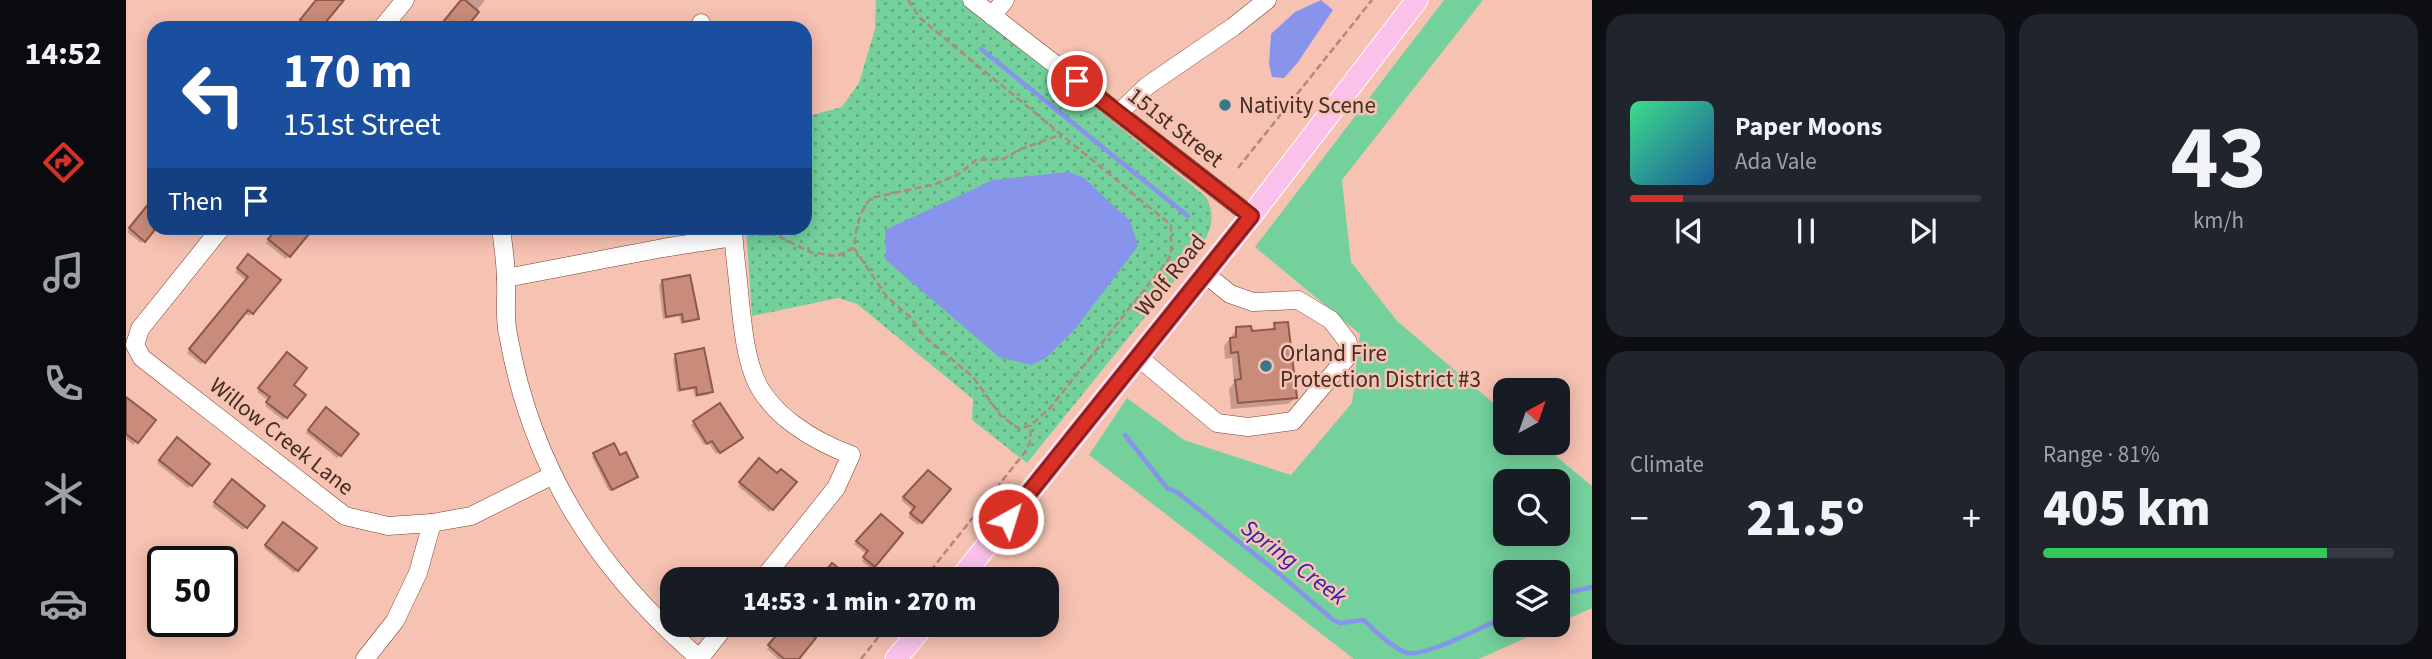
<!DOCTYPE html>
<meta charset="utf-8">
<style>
:root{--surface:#171b24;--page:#20242c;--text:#f1f3f6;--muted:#9ea1a6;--line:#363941;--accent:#d93025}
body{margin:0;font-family:"Source Sans 3",sans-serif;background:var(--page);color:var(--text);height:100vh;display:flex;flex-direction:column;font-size:26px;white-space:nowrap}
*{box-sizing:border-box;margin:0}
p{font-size:23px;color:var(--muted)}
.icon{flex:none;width:38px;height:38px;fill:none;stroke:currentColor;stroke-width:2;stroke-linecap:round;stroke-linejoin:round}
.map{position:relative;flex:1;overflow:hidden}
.details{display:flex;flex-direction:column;gap:14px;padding:14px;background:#0d0f14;width:840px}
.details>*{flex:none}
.top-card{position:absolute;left:21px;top:21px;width:665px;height:214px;border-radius:21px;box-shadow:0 4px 18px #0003;background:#1a4fa0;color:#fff;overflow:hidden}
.needle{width:46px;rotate:40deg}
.tools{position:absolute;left:1367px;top:378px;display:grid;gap:14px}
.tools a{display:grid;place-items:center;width:77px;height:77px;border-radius:14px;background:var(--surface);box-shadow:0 4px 18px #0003;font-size:35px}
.speed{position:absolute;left:21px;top:546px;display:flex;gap:14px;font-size:35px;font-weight:700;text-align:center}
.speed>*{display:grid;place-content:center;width:91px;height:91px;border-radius:50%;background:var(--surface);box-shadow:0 4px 18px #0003;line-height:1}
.speed .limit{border:4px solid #111;border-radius:10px;background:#fff;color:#111}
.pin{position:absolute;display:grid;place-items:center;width:60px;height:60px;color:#fff;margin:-30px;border:4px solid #fff;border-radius:50%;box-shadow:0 2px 7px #0007}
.me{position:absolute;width:77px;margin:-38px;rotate:39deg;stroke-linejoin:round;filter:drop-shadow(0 0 5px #0008)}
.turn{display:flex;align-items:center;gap:24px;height:147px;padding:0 21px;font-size:32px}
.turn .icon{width:91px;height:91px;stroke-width:2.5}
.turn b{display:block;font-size:49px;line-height:60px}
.then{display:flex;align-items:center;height:66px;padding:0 21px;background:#0003;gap:14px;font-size:26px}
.big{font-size:52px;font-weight:800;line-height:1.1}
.details .card{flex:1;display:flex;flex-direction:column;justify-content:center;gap:10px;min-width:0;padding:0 24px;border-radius:21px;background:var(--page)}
.details .dial{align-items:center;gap:0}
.dial b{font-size:91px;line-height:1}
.song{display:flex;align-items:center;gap:21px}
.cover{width:84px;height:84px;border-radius:10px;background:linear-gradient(135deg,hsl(150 70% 55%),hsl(210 70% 35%))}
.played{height:7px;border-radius:4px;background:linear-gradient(90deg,var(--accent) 15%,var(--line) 15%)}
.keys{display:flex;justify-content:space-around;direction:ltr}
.heat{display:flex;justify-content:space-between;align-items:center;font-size:38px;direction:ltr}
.charge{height:10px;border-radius:5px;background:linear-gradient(90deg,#34c759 81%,var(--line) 0)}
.details .tiles{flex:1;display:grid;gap:14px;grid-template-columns:repeat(2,1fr)}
.trip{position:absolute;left:534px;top:567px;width:399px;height:70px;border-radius:21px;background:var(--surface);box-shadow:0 4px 18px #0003;font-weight:800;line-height:70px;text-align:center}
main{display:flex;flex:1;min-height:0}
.tabs{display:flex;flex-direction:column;width:126px;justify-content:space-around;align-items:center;background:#090b0e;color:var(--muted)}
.tabs .icon{width:49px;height:49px}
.tabs .current{color:var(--accent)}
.tabs b{font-size:32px;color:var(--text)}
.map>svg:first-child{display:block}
</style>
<main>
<nav class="tabs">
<b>14:52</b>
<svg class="icon current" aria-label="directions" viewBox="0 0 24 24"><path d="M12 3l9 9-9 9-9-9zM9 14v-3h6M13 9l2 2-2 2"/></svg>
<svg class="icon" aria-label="music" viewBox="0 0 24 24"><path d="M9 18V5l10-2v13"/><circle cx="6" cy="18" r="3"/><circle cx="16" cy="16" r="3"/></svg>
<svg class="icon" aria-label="phone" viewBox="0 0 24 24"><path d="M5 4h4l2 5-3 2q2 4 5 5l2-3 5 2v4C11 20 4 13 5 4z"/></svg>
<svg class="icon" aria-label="climate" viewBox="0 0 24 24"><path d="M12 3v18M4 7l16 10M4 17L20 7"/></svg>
<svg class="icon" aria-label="car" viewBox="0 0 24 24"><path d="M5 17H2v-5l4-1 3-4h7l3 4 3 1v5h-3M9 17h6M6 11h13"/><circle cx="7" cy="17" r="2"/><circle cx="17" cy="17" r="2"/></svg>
</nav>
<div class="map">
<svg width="1466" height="659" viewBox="0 0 1466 659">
<defs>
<pattern id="park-dots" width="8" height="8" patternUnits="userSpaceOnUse" patternTransform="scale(1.75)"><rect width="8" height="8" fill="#74d19c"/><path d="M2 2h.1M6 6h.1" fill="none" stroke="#61aa7f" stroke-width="1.8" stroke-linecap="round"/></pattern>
</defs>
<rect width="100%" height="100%" fill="#f6c2b2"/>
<path fill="#74d19c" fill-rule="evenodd" d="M1318 0H1357L1216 180 1225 262 1271 321 1379 413V443H1414L1466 486V608L1432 623V572H1379V625H1428L1353 659H1228L963 455 1001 398 1058 440 1165 475 1226 403 1234 334 1129 247ZM1379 481H1432V534H1379Z"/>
<path fill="url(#park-dots)" d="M750 0H835L1079 196C1091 215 1085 231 1074 249L901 463 846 420 847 399 731 304 712 298 626 316 620 228H679V117L716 107 733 83 749 29Z"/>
<g fill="#8893ec">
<path d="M1195 0 1207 10 1172 62 1158 78 1146 77 1143 64 1145 34 1169 12Z"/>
<path d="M943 172 958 178 1004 221 1012 246 950 328 920 358 905 365 873 357 760 260 759 230 867 180Z"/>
</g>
<g fill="#0003">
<path d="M192 0H215L193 28H177L172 24Z"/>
<path d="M336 0H359L337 28H313Z"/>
<path d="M28 199 29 228 15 243 1 232Z"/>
<path d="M152 228H186L160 259 140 243Z"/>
<path d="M123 256 152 280 123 316 118 312 75 364 61 353 121 281 109 272Z"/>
<path d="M536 282 571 318 568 321 555 324 553 316 537 319 533 285Z"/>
<path d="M1149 325 1169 398 1162 404 1105 409 1103 389 1108 383 1106 358 1099 359 1098 346 1111 329 1125 333 1143 331Z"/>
<path d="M550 356 585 392 582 395 569 397 567 389 551 392 547 359Z"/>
<path d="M158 357 165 385 160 417 157 420 139 406 143 401 131 392Z"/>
<path d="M0 399 27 421 7 445 0 439Z"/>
<path d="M594 405 612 441 590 454 582 442 578 445 565 425Z"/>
<path d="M197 412 231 434 211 458 180 433Z"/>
<path d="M48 442 81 464 62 488 31 463Z"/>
<path d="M468 454 494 457 507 479 483 491 466 457Z"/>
<path d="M630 463 646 509 643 512 612 486Z"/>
<path d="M802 473 795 522 792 525 782 517 788 511 775 500Z"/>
<path d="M103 485 137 506 117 530 86 506Z"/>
<path d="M155 527 171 570 168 573 138 548Z"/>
<path d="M742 528 748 566 745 569 736 561 741 555 728 544Z"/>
<path d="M664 625H671L688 638 671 659H652L641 649Z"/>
</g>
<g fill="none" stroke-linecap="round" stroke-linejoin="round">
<g stroke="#8893ec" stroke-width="4.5">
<path d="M855 49 1062 216"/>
<path d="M999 435 1041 488 1051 492 1157 577 1207 620 1214 623 1238 620C1247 630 1269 650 1282 653 1300 657 1359 625 1379 617"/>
<path d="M1432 595 1466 587"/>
</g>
</g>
<g fill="#ca8c7a" stroke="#915847" stroke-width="2">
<path d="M190 0H218L195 28H183L174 20Z"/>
<path d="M335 0H339L353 12 340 28H312Z"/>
<path d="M28 197V231L19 242 3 228Z"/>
<path d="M151 228H188L164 257 142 239Z"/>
<path d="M122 254 155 280 127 314 122 310 79 363 63 349 122 277 111 268Z"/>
<path d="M564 275 573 319 557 322 556 314 540 317 536 280Z"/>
<path d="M1162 322 1171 398 1112 403 1109 380 1115 379 1112 352 1105 353 1104 338 1110 337V327L1125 326 1126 331 1149 329 1148 323Z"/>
<path d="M578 348 587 392 571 395 570 387 554 390 549 354Z"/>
<path d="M161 352 181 368 168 385 180 395 161 418 140 402 144 397 132 388Z"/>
<path d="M0 397 30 420 12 443 0 434Z"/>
<path d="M594 403 617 438 594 453 586 441 581 444 567 421Z"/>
<path d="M200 407 233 434 215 456 182 430Z"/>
<path d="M51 437 84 464 66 486 33 460Z"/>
<path d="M488 443 494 455 500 452 512 477 486 490 467 453Z"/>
<path d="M633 458 651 473 655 469 671 482 647 510 613 482Z"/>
<path d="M802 470 825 489 796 523 784 513 789 507 777 497Z"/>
<path d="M106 479 139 506 121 528 88 502Z"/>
<path d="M755 514 777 533 749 567 737 557 742 551 730 541Z"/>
<path d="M157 522 191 548 172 571 139 545Z"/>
<path d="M706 563 726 579H693Z"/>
<path d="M663 625H674L690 638 673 659H658L642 645 654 631 656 633Z"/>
</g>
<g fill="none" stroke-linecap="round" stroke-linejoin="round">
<defs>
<g id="minor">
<path d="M846 0 1125 216"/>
<path d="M866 16 879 0"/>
<path d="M575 23 577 28"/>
<path d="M256 28 279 0"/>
<path d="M993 113 1021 86 1107 27 1141 0"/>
<path d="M95 228 14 329 9 345 16 358 219 516 262 526 306 523 345 516 425 476"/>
<path d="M375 228C377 245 380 263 380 281 381 298 378 317 382 334 406 470 471 570 574 659"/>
<path d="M607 228C608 252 612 277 614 302 617 328 619 352 628 376 643 415 688 441 725 455L710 488 637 579"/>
<path d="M380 278 537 248 607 237"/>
<path d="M1012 357 1091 423 1122 427 1167 421 1222 356V342L1205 320 1172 300 1127 302 1104 294 1078 273"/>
<path d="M239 659 269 621 292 573 306 523"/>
<path d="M573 659 600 625"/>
</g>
<g id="major">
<path d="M834 579 1125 216 1291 0"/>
<path d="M770 659 798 625"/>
</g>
</defs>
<use href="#minor" stroke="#784131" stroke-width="19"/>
<use href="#major" stroke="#fff" stroke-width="23"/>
<g stroke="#b2887b" stroke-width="2.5" stroke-dasharray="7 3.5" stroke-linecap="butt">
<path d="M782 0 794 18 1045 225V254L1042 260 924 408 905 425 894 429 875 416 847 377 799 337 784 317 761 297 728 248C730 230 732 213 745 198L810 184 833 174 850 160 877 159 895 149 936 134"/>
<path d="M1112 168 1246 0"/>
<path d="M622 234 650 235 684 252 710 256 728 248"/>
<path d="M798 579 899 452 904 442 905 425"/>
<path d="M735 659 762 625"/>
</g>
<use href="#minor" stroke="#fff" stroke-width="18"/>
<use href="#major" stroke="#fac2eb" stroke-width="21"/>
</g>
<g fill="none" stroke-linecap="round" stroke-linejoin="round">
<defs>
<path id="route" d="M882 519 1125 216 951 81"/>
</defs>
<use href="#route" stroke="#8d1f18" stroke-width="18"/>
<use href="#route" stroke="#d93025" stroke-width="12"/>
</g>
<g fill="#37798b" stroke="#f6c2b2" stroke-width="2.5">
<circle cx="1099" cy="105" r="7"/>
<circle cx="1140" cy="366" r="7"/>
</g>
<g text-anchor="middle" stroke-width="5" stroke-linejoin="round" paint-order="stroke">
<g font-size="23" fill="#462c25" stroke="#f6c2b2" text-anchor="start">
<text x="1113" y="113">Nativity Scene</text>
<text x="1154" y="361">Orland Fire<tspan x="1154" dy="26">Protection District #3</tspan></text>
</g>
<g font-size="23" fill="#462c25" stroke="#f6c2b2">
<text transform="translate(1050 127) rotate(38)" y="8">151st Street</text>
<text transform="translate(1044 275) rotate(-51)" y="8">Wolf Road</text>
<text transform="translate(156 436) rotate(38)" y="8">Willow Creek Lane</text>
</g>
<g font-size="24" font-style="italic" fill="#3222a5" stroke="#f6c2b2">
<text transform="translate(1168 562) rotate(37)" y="8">Spring Creek</text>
</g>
</g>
</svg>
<div class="tools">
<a><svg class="needle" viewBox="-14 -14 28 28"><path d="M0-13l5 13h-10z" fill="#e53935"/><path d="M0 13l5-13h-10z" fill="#9ea1a6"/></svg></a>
<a><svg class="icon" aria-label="search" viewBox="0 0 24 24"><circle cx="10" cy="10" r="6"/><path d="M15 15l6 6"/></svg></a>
<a><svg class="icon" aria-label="layers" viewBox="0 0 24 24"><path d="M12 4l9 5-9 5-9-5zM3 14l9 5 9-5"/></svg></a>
</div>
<div class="speed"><div class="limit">50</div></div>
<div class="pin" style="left:951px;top:81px;background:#d93025"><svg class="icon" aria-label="arrive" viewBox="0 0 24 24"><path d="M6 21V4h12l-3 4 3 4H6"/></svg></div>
<svg class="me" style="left:882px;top:519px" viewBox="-20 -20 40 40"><circle r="17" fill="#d93025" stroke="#fff" stroke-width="3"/><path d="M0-11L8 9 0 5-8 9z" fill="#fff"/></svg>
<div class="trip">14:53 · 1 min · 270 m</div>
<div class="top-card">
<div class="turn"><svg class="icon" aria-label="left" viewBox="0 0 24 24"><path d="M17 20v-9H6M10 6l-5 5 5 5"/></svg><div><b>170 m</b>151st Street</div></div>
<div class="then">Then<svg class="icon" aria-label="arrive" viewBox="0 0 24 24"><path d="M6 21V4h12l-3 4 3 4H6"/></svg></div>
</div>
</div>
<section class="details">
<div class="tiles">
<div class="card">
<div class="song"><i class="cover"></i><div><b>Paper Moons</b><p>Ada Vale</p></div></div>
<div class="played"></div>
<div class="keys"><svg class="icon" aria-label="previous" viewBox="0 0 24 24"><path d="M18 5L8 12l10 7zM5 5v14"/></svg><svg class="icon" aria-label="pause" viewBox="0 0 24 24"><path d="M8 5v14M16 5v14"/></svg><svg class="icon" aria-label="next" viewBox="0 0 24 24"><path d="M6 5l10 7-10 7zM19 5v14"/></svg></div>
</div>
<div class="card dial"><b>43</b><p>km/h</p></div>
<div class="card"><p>Climate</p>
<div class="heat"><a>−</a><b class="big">21.5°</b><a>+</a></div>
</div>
<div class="card"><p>Range · 81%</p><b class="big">405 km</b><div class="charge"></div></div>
</div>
</section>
</main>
